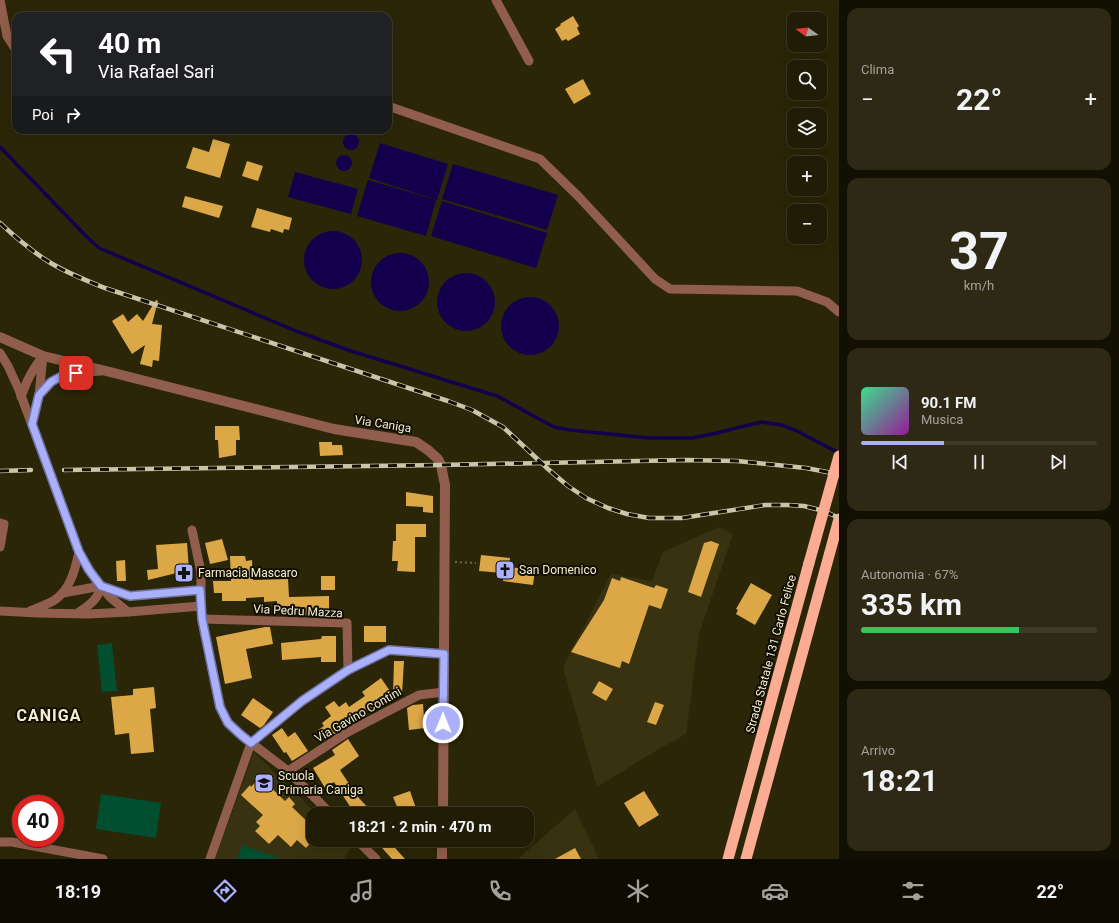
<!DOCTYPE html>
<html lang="it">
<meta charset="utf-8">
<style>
:root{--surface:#201c06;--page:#2d2914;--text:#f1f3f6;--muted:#a2a19b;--line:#3d3a28;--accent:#aab0fc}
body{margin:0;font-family:Roboto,sans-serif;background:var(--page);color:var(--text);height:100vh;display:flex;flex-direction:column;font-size:15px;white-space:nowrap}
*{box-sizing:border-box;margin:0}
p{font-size:13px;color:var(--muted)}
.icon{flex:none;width:22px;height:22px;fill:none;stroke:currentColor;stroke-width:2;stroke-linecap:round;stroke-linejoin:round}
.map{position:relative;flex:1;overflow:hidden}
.details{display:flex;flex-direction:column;gap:8px;padding:8px;background:#120f03;width:280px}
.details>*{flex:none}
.hud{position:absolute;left:12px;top:12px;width:380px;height:122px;border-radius:12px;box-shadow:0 4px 16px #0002,0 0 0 1px var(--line);background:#202124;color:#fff;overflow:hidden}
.needle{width:26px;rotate:285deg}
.tools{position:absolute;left:787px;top:12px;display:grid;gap:8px}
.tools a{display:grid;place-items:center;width:40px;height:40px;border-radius:8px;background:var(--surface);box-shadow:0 4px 16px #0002,0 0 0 1px var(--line);font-size:20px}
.speed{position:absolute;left:12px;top:795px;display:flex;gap:8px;font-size:20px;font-weight:700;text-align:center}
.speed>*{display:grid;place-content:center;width:52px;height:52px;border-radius:50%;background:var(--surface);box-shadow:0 4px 16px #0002,0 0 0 1px var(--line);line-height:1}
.speed .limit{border:6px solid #d22;background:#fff;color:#111}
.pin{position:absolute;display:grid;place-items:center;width:34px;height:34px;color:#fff;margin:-17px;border-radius:8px;box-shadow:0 2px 6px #0006}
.me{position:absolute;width:44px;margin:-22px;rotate:0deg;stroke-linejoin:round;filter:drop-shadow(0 0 3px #0008)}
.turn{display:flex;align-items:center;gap:14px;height:84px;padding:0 20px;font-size:18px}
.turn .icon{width:52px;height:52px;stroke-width:2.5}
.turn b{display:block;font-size:28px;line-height:34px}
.then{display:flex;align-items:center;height:38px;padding:0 20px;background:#0003;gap:8px;font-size:15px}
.big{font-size:30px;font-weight:700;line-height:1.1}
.details .card{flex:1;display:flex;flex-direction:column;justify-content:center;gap:6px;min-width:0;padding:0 14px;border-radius:12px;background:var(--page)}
.details .dial{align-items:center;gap:0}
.dial b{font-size:52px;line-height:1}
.song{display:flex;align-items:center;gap:12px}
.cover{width:48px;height:48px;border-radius:6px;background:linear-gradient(135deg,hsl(150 70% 55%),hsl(300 70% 35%))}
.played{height:4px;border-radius:2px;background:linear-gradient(90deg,var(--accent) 35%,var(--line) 35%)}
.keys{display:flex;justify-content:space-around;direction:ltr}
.heat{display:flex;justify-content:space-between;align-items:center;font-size:22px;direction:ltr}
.charge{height:6px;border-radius:3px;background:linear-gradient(90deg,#34c759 67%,var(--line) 0)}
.trip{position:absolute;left:306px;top:807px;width:228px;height:40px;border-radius:12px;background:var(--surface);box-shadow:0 4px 16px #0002,0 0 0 1px var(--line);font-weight:700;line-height:40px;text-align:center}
.tabs{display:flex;height:64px;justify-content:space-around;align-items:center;background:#0d0b02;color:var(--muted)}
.tabs .icon{width:28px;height:28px}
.tabs .current{color:var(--accent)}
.tabs b{font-size:18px;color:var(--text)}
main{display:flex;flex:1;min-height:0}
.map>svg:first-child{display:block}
</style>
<main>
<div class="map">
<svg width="839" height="859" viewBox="0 0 839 859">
<rect width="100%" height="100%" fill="#2b2608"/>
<g fill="#383210">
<path d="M719 527 733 534 699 634 686 734 657 750 597 787 563 667 611 574 652 581 663 552Z"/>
<path d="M254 752 317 814H313V840H343L351 848 344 859H215Z"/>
<path d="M575 809 599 859H518Z"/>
</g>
<g fill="#014e31">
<path d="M112 643 117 691 102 692 97 645Z"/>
<path d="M101 794 161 803 156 838 96 829Z"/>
<path d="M242 845 281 859H237Z"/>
</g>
<g fill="#13004d">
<circle cx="351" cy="142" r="8"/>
<path d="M380 143 448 164 437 200 369 178Z"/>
<circle cx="344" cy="163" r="8"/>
<path d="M453 164 558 195 547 230 442 199Z"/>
<path d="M295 172 358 189 351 214 288 197Z"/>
<path d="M368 180 436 200 426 236 357 216Z"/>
<path d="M442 201 547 233 536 268 431 236Z"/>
<circle cx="333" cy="260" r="29"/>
<circle cx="400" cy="282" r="29"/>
<circle cx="466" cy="302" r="29"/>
<circle cx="530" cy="326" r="29"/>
</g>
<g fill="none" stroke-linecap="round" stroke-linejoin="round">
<path stroke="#13004d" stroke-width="3.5" d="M0 147 86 236 99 248 296 331 348 350 497 396 554 427 570 430 649 438H692L717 433 740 427 762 422 781 425 795 430 839 453"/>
</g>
<g fill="#dca847">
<path d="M573 16 579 26 577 28 580 34 568 41 566 39 562 41 555 29 561 25 560 24Z"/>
<path d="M583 79 591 94 574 104 565 89Z"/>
<path d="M213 139 230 144 220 178 186 168 193 147 209 152Z"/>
<path d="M247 161 263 166 258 181 242 176Z"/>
<path d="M185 196 223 206 219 218 182 207Z"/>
<path d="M257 208 292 218 289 230 284 229 283 233 271 229 270 232 251 227Z"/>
<path d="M156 300 158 301 152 324 162 325 159 361 153 360 152 367 140 364 145 345 132 354 112 321 123 314 128 322 137 314 143 321Z"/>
<path d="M215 426H239L240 440H236V455L219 458 218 440H215Z"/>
<path d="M319 442H332V445H342L343 455 320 456Z"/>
<path d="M406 492 433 496V513L423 512V507L406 506Z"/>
<path d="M396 524H426V537H415V572L397 571 398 561H392L393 541H396Z"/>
<path d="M222 539 228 560 210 564 205 543Z"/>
<path d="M711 541 719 544 701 597 688 592 704 543Z"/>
<path d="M187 543 189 570 148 580 147 570 158 569 156 545Z"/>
<path d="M481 555 510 558 509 567 535 570 533 585 503 581V573L479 571Z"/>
<path d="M230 556H245L246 561 252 560 253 580 288 579 289 597 329 596V616L290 615V606L277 607V601L264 602V597L246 598V601H222V593H214L213 581H231Z"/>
<path d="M125 560 126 581H117L116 561Z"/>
<rect x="321" y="576" width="14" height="14"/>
<path d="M621 577 654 588 656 585 668 589 661 609 649 605 629 664 622 661 620 668 571 652 604 600 612 578 620 581Z"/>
<path d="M751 583 772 595 755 625 736 614 738 610 736 609Z"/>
<rect x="364" y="626" width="22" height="16"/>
<path d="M265 627H270L273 644 246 649 252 678 225 684 216 637Z"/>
<path d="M322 636H336V662H321V657L282 660 281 643 321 639Z"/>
<path d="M394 661H404L402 694H393Z"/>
<path d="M381 678 392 694 348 725 325 740 318 730 324 726 322 723 331 716 325 707 334 701 339 707 346 702 349 707 365 696 362 692Z"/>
<path d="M599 681 613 689 606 701 592 693Z"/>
<path d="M154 687 156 708 150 709 154 752 131 754 129 733 115 735 111 697 133 695V689Z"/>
<path d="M253 698 273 712 264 725 260 728 241 715Z"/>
<path d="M655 702 664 705 656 725 647 722Z"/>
<path d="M423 704 425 728 409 730 407 708 413 705Z"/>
<path d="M282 728 288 737 295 732 308 751 292 761 286 752 284 753 272 735Z"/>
<path d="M348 739 359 756 340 770 357 796 374 814H344L351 808 334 782 325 788 313 768 335 755 332 750Z"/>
<path d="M260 777 285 801 289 797 295 804 292 807 313 827V840L306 848 297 840 291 847 278 835 269 844 255 831 260 826 256 822 263 815 241 795 250 785 251 787Z"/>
<path d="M410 791 418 814H400L393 797Z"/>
<path d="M644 791 659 815 639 827 624 803Z"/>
<path d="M375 840H388L405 859H392Z"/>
<path d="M575 848 581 859H555Z"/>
</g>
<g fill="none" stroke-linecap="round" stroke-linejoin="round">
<path stroke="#6d684b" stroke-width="2" stroke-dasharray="2 3" stroke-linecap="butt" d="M455 562 476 563"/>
<g stroke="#915e4d" stroke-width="9">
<path d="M0 0 7 36 16 50"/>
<path d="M496 0 529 61"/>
<path d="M388 106 540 159 579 197 655 279 670 289 797 291 827 302 839 312"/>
<path d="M0 353 8 366 19 390 79 552C88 569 98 585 111 598 117 603 123 608 128 612"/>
<path d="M39 395 51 382 67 373 101 371"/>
<path d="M21 397C27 380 32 370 43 356"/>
<path d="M32 424 39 395 43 356"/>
<path d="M0 523 4 524 0 547"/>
<path d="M192 530 201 572V606L202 619 220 707 228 723 241 735 288 771 331 814"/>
<path d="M63 593 101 586 130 596 200 590"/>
<path d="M0 611 38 613 88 614 128 612 201 606"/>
<path d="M30 611C37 608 46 605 53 601 70 591 75 570 79 552"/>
<path d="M78 613C89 605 98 600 101 586"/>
<path d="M202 619 347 623 348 670"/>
<path d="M288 771 348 732 419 695 444 692"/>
<path d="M357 840 376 859"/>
<path d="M0 842H12L103 859"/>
<path d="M210 859 251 743 302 701 348 670 389 650 444 654"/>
</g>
<g stroke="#915e4d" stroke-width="10">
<path d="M0 337 43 356 106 371 334 429 416 442 428 450 438 459 441 465 445 485 443 814"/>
<path d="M442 859V840"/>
</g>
<g stroke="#fbac92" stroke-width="11">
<path d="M728 859 809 563"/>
<path d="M746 859 839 519"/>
</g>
<defs>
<g id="rail">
<path d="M0 223C14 236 29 249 46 260 64 272 85 280 105 288L448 401 472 410 503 427 548 469 568 486 586 498 608 508 627 514 649 518H682L765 505H788L804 506 824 511 839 518"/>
<path d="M64 470 441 465 686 460 737 461 806 468 832 473 839 475"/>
<path d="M0 471 31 470"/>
</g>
</defs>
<use href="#rail" stroke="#cac5a9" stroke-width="4.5"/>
<use href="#rail" stroke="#120e00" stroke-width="3" stroke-dasharray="9" stroke-linecap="butt"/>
<path stroke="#fbac92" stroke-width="11" d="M809 563 839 456"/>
</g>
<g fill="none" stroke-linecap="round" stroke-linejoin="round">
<defs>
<path id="route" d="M76 373H67L51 382 39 395 32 424 79 552 89 570 101 586 130 596 200 590 202 619 220 707 228 723 241 735 251 743 302 701 348 670 389 650 444 654 443 723"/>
</defs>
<use href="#route" stroke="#6e72a4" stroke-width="10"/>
<use href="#route" stroke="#aab0fc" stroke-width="7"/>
</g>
<defs>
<symbol id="church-square" viewBox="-11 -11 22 22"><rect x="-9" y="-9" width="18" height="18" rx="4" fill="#aab0fc" stroke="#120e00"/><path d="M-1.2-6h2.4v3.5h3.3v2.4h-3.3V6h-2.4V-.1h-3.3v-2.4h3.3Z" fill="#111"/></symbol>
<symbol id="pharmacy-square" viewBox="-11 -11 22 22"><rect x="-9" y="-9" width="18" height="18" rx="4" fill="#aab0fc" stroke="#120e00"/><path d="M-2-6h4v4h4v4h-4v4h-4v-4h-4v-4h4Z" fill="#111"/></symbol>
<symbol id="school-square" viewBox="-11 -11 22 22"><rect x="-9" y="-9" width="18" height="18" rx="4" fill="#aab0fc" stroke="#120e00"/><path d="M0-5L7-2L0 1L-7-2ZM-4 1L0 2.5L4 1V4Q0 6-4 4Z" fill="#111"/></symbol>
</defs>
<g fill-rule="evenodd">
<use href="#church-square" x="494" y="559" width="22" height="22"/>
<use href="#pharmacy-square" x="173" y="562" width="22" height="22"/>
<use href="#school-square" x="253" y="772" width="22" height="22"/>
</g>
<g text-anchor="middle" stroke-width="4" stroke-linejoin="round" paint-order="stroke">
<g font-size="12" fill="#f4efd3" stroke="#120e00">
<text transform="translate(383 424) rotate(9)" y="4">Via Caniga</text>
<text transform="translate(298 611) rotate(3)" y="4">Via Pedru Mazza</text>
<text transform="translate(771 654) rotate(-75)" y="4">Strada Statale 131 Carlo Felice</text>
<text transform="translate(358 715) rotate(-30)" y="4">Via Gavino Contini</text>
</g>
<g font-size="12" fill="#f4efd3" stroke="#120e00" text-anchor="start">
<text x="519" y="574">San Domenico</text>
<text x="198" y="577">Farmacia Mascaro</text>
<text x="278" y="780">Scuola<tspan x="278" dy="14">Primaria Caniga</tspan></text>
</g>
<g font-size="16" font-weight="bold" letter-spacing="1" fill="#f4efd3" stroke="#120e00">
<text x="49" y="721">CANIGA</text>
</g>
</g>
</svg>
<div class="tools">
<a><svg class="needle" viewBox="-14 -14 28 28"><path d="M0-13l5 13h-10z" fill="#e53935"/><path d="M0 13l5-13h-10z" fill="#a2a19b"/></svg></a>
<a><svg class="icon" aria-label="search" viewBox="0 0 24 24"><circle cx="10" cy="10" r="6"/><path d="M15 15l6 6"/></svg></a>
<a><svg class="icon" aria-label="layers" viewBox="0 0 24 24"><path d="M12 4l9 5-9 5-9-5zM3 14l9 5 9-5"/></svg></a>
<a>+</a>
<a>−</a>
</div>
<div class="speed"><div class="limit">40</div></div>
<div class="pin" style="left:76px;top:373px;background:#d93025"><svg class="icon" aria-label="arrive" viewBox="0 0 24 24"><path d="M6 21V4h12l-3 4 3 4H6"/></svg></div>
<svg class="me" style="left:443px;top:723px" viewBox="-20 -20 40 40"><circle r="17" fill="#aab0fc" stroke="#fff" stroke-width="3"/><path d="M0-11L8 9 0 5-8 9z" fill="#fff"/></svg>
<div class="trip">18:21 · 2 min · 470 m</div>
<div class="hud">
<div class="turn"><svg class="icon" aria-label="left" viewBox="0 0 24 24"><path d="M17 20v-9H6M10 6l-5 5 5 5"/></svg><div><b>40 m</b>Via Rafael Sari</div></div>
<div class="then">Poi<svg class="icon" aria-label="right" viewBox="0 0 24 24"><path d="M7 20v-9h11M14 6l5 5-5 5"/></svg></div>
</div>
</div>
<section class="details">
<div class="card"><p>Clima</p>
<div class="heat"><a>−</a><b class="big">22°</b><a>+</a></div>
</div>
<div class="card dial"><b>37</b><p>km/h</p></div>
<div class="card">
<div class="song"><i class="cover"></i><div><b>90.1 FM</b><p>Musica</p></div></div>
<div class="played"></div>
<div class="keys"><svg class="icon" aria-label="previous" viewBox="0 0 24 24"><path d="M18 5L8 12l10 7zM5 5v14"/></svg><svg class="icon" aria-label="pause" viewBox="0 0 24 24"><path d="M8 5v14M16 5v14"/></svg><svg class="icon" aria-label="next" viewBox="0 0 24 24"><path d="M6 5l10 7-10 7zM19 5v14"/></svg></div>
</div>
<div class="card"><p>Autonomia · 67%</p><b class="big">335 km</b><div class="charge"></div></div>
<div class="card"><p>Arrivo</p><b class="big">18:21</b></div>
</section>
</main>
<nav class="tabs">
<b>18:19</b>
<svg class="icon current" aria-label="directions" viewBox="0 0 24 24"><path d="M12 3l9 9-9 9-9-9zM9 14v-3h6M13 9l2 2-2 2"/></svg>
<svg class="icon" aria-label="music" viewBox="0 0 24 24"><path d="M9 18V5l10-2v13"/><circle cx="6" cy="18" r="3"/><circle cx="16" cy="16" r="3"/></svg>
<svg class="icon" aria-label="phone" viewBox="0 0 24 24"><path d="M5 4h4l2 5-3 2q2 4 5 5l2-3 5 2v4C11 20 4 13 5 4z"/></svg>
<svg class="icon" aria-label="climate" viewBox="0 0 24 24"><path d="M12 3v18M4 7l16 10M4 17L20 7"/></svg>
<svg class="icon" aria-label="car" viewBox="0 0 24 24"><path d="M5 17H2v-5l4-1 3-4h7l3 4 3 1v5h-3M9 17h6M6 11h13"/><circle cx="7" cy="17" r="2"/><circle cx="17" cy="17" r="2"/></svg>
<svg class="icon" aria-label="filters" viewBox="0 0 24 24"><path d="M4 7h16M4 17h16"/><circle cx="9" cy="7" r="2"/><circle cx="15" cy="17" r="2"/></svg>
<b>22°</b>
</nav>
